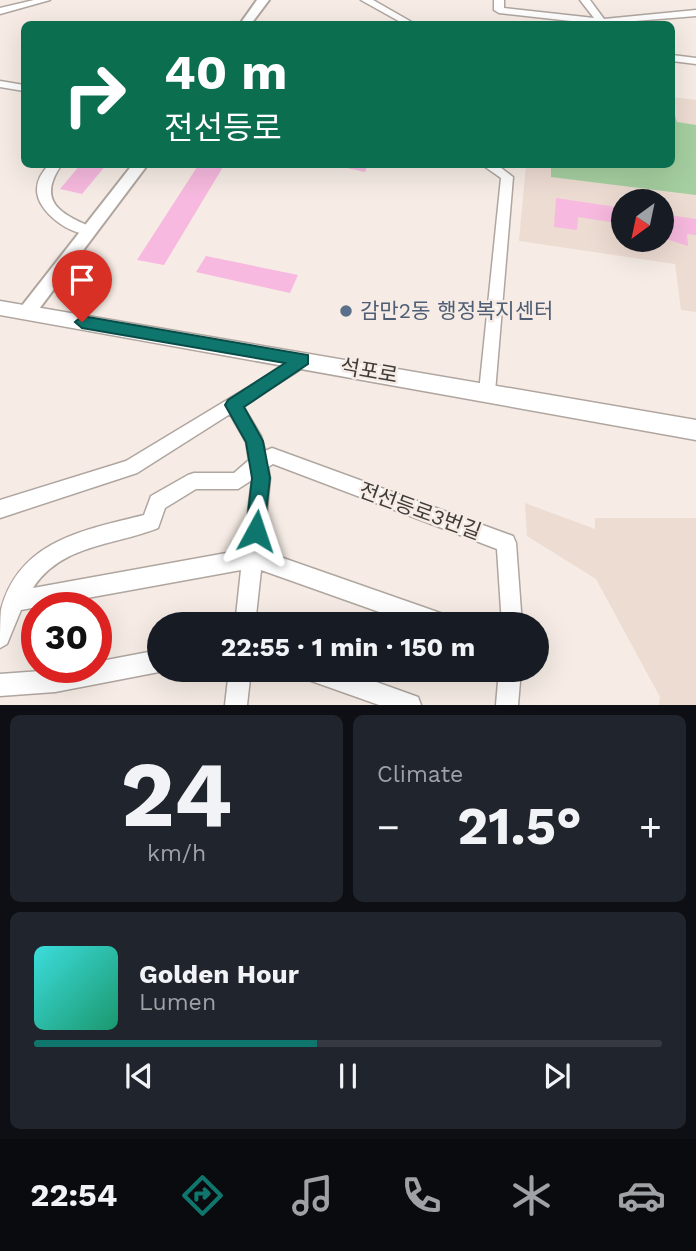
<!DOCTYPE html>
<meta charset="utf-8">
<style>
:root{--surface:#171b24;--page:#20242c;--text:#f1f3f6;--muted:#9ea1a6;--line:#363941;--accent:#0f766e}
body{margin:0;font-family:"Work Sans","Noto Sans KR",sans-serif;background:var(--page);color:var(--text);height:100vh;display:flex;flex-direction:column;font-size:26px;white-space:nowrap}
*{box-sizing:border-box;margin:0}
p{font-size:23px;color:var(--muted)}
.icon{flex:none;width:38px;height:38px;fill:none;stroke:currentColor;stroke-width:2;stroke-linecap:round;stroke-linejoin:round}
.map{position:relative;height:705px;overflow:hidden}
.details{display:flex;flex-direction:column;gap:10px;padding:10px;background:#0d0f14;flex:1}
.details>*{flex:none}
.top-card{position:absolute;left:21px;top:21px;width:654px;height:147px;border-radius:10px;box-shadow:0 7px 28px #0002;background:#0b6e4f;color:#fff;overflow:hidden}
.needle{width:46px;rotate:213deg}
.controls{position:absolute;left:611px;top:189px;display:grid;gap:14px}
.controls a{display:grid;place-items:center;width:63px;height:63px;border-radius:50%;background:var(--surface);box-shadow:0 7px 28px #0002;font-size:35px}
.speed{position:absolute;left:21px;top:592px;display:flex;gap:14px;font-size:35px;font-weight:700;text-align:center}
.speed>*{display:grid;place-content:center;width:91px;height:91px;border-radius:50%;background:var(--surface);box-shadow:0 7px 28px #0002;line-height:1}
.speed .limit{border:10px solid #d22;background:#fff;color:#111}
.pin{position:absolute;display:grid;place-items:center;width:60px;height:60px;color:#fff;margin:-72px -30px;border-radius:50% 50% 50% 0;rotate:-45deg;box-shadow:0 0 7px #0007}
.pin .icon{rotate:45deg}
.me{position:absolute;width:77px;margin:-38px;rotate:5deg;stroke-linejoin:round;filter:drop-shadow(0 0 5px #0008)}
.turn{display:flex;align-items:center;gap:24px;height:147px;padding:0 28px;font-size:32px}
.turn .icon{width:91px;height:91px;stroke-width:2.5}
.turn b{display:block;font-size:49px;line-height:60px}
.big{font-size:52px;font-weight:700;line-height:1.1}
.details .tile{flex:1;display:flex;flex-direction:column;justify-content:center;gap:10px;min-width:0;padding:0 24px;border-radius:10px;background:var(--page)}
.details .dial{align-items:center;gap:0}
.dial b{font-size:91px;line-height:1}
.song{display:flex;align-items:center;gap:21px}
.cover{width:84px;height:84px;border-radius:10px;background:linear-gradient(135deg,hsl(180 70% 55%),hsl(160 70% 35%))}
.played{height:7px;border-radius:4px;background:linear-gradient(90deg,var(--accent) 45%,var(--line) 45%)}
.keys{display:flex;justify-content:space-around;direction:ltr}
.heat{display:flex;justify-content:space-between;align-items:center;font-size:38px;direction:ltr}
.details .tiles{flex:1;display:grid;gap:10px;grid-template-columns:1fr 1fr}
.tile:last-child{grid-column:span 2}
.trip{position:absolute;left:147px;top:612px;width:402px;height:70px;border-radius:35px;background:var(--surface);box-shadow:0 7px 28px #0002;font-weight:700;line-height:70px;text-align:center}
.tab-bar{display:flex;height:112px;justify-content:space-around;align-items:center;background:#090b0e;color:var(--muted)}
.tab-bar .icon{width:49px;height:49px}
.tab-bar .on{color:var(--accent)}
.tab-bar b{font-size:32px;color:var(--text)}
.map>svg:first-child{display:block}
</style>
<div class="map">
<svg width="696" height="705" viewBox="0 0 696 705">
<rect width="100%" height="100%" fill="#f6ece5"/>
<g fill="#eddcd2" fill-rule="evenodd">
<path d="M672 97 696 100V312L681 310 675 264 519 241 526 165 672 164ZM623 201H662V240H623Z"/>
<path d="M525 503 595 529V518H696V705H659L660 697 596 579 527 536Z"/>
</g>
<path fill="#a5cfa0" d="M672 107 677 122 696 125V195L551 177V165L672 164Z"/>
<g fill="#f7b9df">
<path d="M81 164H107L82 194 60 189Z"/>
<path d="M199 164 223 167 164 265 137 260Z"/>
<path d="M329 164H368L365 172Z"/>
<path d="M556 198 623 208V224L578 217 577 230 554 227Z"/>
<path d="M662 214 696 219V235L687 234 688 246 663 238Z"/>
<path d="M206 256 298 275 290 293 196 272Z"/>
</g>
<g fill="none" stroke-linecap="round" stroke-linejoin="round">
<defs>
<g id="minor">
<path d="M34 0H50L0 14V8Z"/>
<path d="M361 0H373L415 24H404Z"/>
<path d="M494 0H504V8L594 18 580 0H590L604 19 696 10V16L598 24 499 13 494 10Z"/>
<path d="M672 55 696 58V64L672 61Z"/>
<path d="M0 81 24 85V91L0 87Z"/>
<path d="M49 164H62C36 201 60 214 94 228L96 231 94 234C73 238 36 212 37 189 37 179 43 172 49 164Z"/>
<path d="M481 164H496L513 177 495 392 493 397 487 399 481 397 479 392 501 178Z"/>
<path d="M303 354 309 356 311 360 309 364 243 406 261 436 265 451 272 448 513 536 516 543 522 625H502L497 549 273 464 268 467 270 478 263 551 446 615 453 618 456 625H416L261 570 255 625H235L241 570 21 610 7 644 0 648C0 636 0 621 1 610 19 540 85 530 144 515L151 496 188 475 194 473H234L249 460 246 442 230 414 137 473 0 518V500L126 461ZM252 480 243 550 33 588C62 544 113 546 158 528L165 508 196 489H238Z"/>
<path d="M159 650V670H163L159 672 55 692 0 696V674L96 667V662Z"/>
<path d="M229 670H251L247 705H225Z"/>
<path d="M300 670H343L418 697 421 705H379L303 678Z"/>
<path d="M499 670H521L518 705H496Z"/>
</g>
<g id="tertiary">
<path d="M257 0H269L251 24H240Z"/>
<path d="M133 164H148L33 317H21L18 312 21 307Z"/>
</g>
<path id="secondary" d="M0 301 696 420V440L0 315Z"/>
</defs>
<use href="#minor" stroke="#b0a6a0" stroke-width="3"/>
<use href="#tertiary" stroke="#b0a6a0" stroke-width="4"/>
<use href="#secondary" stroke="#b0a6a0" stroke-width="3"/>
<use href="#minor" fill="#fff" fill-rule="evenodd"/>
<use href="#tertiary" fill="#fff" fill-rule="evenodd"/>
<use href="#secondary" fill="#fff" fill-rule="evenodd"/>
</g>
<path fill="#0f766e" stroke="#0a4d48" stroke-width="2" d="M82 316 308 355V364L244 407 263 441 270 478 263 538 256 541 249 538 246 531 252 478 246 442 225 405 228 400 285 363 82 328 75 322Z"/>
<circle fill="#5c6f8a" stroke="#f6ece5" stroke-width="2.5" cx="346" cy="311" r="7"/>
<g text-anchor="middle" stroke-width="5" stroke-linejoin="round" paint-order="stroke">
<g font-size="21" fill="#4e5e75" stroke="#f6ece5" text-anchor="start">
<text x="360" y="318">감만2동 행정복지센터</text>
</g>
<g font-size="21" fill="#403c39" stroke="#f6ece5">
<text transform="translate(369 371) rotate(10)" y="7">석포로</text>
<text transform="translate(420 511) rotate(20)" y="7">전선등로3번길</text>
</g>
</g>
</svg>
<div class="controls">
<a><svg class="needle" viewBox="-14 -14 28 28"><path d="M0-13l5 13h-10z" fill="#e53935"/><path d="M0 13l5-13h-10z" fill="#9ea1a6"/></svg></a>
</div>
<div class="speed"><div class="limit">30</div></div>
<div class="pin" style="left:82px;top:322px;background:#d93025"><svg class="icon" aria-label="arrive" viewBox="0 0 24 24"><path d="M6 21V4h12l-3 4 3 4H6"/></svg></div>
<svg class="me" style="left:256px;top:531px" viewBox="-20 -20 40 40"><path d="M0-17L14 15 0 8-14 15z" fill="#0f766e" stroke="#fff" stroke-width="4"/></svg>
<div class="trip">22:55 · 1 min · 150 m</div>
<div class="top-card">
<div class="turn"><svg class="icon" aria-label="right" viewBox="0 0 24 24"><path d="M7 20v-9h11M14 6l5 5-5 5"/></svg><div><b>40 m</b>전선등로</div></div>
</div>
</div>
<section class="details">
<div class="tiles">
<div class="tile dial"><b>24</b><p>km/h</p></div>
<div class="tile"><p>Climate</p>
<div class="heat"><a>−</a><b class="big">21.5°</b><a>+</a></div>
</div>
<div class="tile">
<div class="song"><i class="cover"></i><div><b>Golden Hour</b><p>Lumen</p></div></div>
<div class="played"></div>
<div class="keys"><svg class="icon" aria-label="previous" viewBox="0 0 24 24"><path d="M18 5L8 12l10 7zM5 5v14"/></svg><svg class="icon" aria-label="pause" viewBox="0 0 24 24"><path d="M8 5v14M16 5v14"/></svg><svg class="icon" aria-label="next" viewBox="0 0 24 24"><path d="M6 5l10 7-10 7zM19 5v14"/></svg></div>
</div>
</div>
</section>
<nav class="tab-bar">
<b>22:54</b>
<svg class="icon on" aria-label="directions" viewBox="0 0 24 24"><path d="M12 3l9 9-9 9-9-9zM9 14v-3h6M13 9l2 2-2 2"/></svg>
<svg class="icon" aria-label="music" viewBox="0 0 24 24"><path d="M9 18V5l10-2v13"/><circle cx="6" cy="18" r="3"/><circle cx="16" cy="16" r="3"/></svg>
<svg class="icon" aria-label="phone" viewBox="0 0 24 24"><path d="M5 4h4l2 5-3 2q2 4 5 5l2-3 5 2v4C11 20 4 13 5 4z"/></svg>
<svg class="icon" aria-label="climate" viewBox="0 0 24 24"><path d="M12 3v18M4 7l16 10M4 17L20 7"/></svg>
<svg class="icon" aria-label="car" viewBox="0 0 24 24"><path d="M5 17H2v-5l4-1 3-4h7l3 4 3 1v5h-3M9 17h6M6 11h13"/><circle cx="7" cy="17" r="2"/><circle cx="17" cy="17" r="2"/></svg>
</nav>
